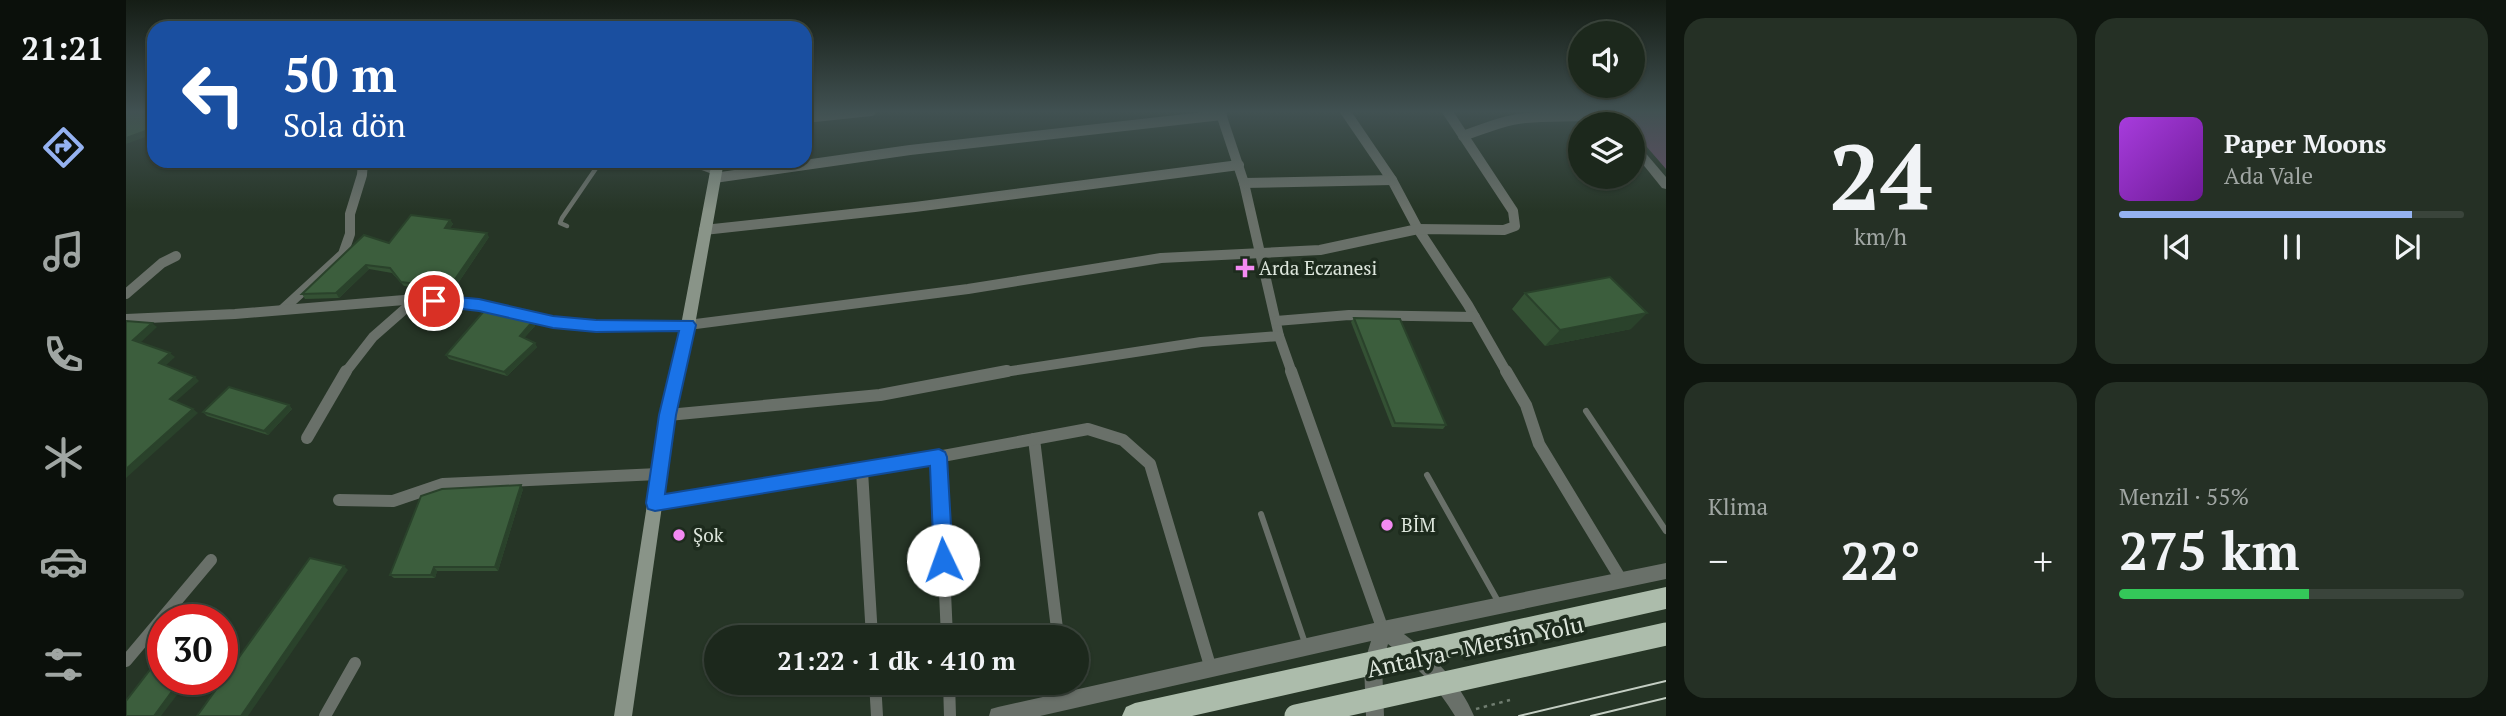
<!DOCTYPE html>
<html lang="tr">
<meta charset="utf-8">
<style>
:root{--surface:#1c281c;--page:#253025;--text:#f1f3f6;--muted:#a0a6a3;--line:#3a443b;--accent:#95b2f1}
body{margin:0;font-family:"PT Serif",serif;background:var(--page);color:var(--text);height:100vh;display:flex;flex-direction:column;font-size:26px;white-space:nowrap}
*{box-sizing:border-box;margin:0}
p{font-size:23px;color:var(--muted)}
.icon{flex:none;width:38px;height:38px;fill:none;stroke:currentColor;stroke-width:2;stroke-linecap:round;stroke-linejoin:round}
.map{position:relative;flex:1;overflow:hidden}
.drawer{display:flex;flex-direction:column;gap:18px;padding:18px;background:#0f160f;width:840px}
.drawer>*{flex:none}
.top-card{position:absolute;left:21px;top:21px;width:665px;height:147px;border-radius:21px;box-shadow:0 2px 5px #0004,0 0 0 2px var(--line);background:#1a4fa0;color:#fff;overflow:hidden}
.controls{position:absolute;left:1442px;top:21px;display:grid;gap:14px}
.controls a{display:grid;place-items:center;width:77px;height:77px;border-radius:50%;background:var(--surface);box-shadow:0 2px 5px #0004,0 0 0 2px var(--line);font-size:35px}
.speed{position:absolute;left:21px;top:604px;display:flex;gap:14px;font-size:35px;font-weight:700;text-align:center}
.speed>*{display:grid;place-content:center;width:91px;height:91px;border-radius:50%;background:var(--surface);box-shadow:0 2px 5px #0004,0 0 0 2px var(--line);line-height:1}
.speed .limit{border:10px solid #d22;background:#fff;color:#111}
.pin{position:absolute;display:grid;place-items:center;width:60px;height:60px;color:#fff;margin:-30px;border:4px solid #fff;border-radius:50%;box-shadow:0 2px 7px #0007}
.me{position:absolute;width:77px;margin:-38px;rotate:357deg;stroke-linejoin:round;filter:drop-shadow(0 0 5px #0008)}
.turn{display:flex;align-items:center;gap:24px;height:147px;padding:0 21px;font-size:32px}
.turn .icon{width:91px;height:91px;stroke-width:2.5}
.turn b{display:block;font-size:49px;line-height:60px}
.big{font-size:52px;font-weight:700;line-height:1.1}
.drawer .widget{flex:1;display:flex;flex-direction:column;justify-content:center;gap:10px;min-width:0;padding:0 24px;border-radius:21px;background:var(--page)}
.drawer .dial{align-items:center;gap:0}
.dial b{font-size:91px;line-height:1}
.song{display:flex;align-items:center;gap:21px}
.cover{width:84px;height:84px;border-radius:10px;background:linear-gradient(135deg,hsl(280 70% 55%),hsl(280 70% 35%))}
.played{height:7px;border-radius:4px;background:linear-gradient(90deg,var(--accent) 85%,var(--line) 85%)}
.keys{display:flex;justify-content:space-around;direction:ltr}
.heat{display:flex;justify-content:space-between;align-items:center;font-size:38px;direction:ltr}
.charge{height:10px;border-radius:5px;background:linear-gradient(90deg,#34c759 55%,var(--line) 0)}
.drawer .tiles{flex:1;display:grid;gap:18px;grid-template-columns:repeat(2,1fr)}
.trip{position:absolute;left:578px;top:625px;width:385px;height:70px;border-radius:35px;background:var(--surface);box-shadow:0 2px 5px #0004,0 0 0 2px var(--line);font-weight:700;line-height:70px;text-align:center}
main{display:flex;flex:1;min-height:0}
.tab-bar{display:flex;flex-direction:column;width:126px;justify-content:space-around;align-items:center;background:#0b100b;color:var(--muted)}
.tab-bar .icon{width:49px;height:49px}
.tab-bar .on{color:var(--accent)}
.tab-bar b{font-size:32px;color:var(--text)}
.map>svg:first-child{display:block}
</style>
<main>
<nav class="tab-bar">
<b>21:21</b>
<svg class="icon on" aria-label="directions" viewBox="0 0 24 24"><path d="M12 3l9 9-9 9-9-9zM9 14v-3h6M13 9l2 2-2 2"/></svg>
<svg class="icon" aria-label="music" viewBox="0 0 24 24"><path d="M9 18V5l10-2v13"/><circle cx="6" cy="18" r="3"/><circle cx="16" cy="16" r="3"/></svg>
<svg class="icon" aria-label="phone" viewBox="0 0 24 24"><path d="M5 4h4l2 5-3 2q2 4 5 5l2-3 5 2v4C11 20 4 13 5 4z"/></svg>
<svg class="icon" aria-label="climate" viewBox="0 0 24 24"><path d="M12 3v18M4 7l16 10M4 17L20 7"/></svg>
<svg class="icon" aria-label="car" viewBox="0 0 24 24"><path d="M5 17H2v-5l4-1 3-4h7l3 4 3 1v5h-3M9 17h6M6 11h13"/><circle cx="7" cy="17" r="2"/><circle cx="17" cy="17" r="2"/></svg>
<svg class="icon" aria-label="filters" viewBox="0 0 24 24"><path d="M4 7h16M4 17h16"/><circle cx="9" cy="7" r="2"/><circle cx="15" cy="17" r="2"/></svg>
</nav>
<div class="map">
<svg width="1540" height="716" viewBox="0 0 1540 716">
<rect width="100%" height="100%" fill="#263526"/>
<path fill="#664c65" d="M1489 111H1540V169L1507 131V124H1500Z"/>
<g fill="none" stroke-linecap="round" stroke-linejoin="round">
<path stroke="#707d70" stroke-width="2.5" stroke-dasharray="3.5 4.5" stroke-linecap="butt" d="M1350 709 1384 700"/>
<path stroke="#697069" stroke-width="4.5" d="M441 226 434 223 436 218 475 161"/>
<g stroke="#697069" stroke-width="6">
<path d="M1460 411 1540 531"/>
<path d="M1301 475 1373 603"/>
<path d="M1135 514 1179 643"/>
</g>
<g stroke="#697069" stroke-width="10">
<path d="M1094 111 1118 183 1153 336 1166 373"/>
<path d="M1219 111 1266 180 1292 229 1342 305 1381 373"/>
<path d="M679 118 745 111"/>
<path d="M1337 136C1357 129 1378 120 1400 118 1425 116 1450 117 1476 115"/>
<path d="M566 161 590 170"/>
<path d="M588 178 784 150 1096 115"/>
<path d="M1118 183 1266 180"/>
<path d="M578 230 789 207 1113 165"/>
<path d="M0 294 36 263 50 256"/>
<path d="M156 310 217 254 224 234V214L236 175 237 161"/>
<path d="M0 319 109 314 278 300 329 301 427 322 470 326 562 325 842 289 1035 258 1194 250 1292 229 1378 230 1389 226 1387 211 1321 111"/>
<path d="M1150 321 1223 315 1349 317"/>
<path d="M219 373 247 337 288 301"/>
<path d="M872 373 1075 342 1153 336"/>
</g>
<g stroke="#697069" stroke-width="12">
<path d="M1165 371 1257 630"/>
<path d="M1380 371 1400 405 1413 444 1496 581"/>
<path d="M542 415 754 395 881 371"/>
<path d="M181 438 220 371"/>
<path d="M908 439 932 637"/>
<path d="M813 457 821 637"/>
<path d="M736 471 746 637"/>
<path d="M213 500 267 501 317 484 532 474"/>
<path d="M529 503 736 471 962 429 997 440 1024 464 1085 669"/>
<path d="M0 661 85 560"/>
<path d="M749 682 751 716"/>
<path d="M823 682 824 716"/>
<path d="M937 682 939 701"/>
<path d="M199 716 229 663"/>
</g>
<g fill="#697069" fill-rule="evenodd">
<path d="M1466 111H1477L1491 124H1480Z"/>
<path d="M1507 142 1511 143 1540 177V189L1536 188 1507 152Z"/>
<path d="M1540 563V579L1278 634C1307 656 1334 682 1348 716H1329C1312 687 1288 664 1262 644L1256 664 1258 716H1240L1238 664 1245 641 914 716H863L865 709 872 707 1257 621Z"/>
</g>
<path fill="#899488" fill-rule="evenodd" d="M586 161H598L569 325 549 415 506 716H488L535 415 555 325Z"/>
<path fill="#acbcab" fill-rule="evenodd" d="M1540 587V609L1066 716H996L1000 707 1009 703Z"/>
<g stroke="#c4cec3" stroke-width="2">
<path d="M1393 716 1540 681"/>
<path d="M1465 716 1540 698"/>
</g>
<path stroke="#acbcab" stroke-width="23" d="M1170 716 1540 634"/>
</g>
<g fill="#345134">
<path d="M324 220 327 224 324 228 363 237 326 292 278 286 266 273 243 269 213 298 179 299 176 294 263 243Z"/>
<path d="M1399 293 1505 329 1419 346 1386 309Z"/>
<path d="M1228 318 1320 425 1317 429 1266 427 1225 322Z"/>
<path d="M407 321 409 326 398 338 411 347 381 376 323 359 320 355Z"/>
<path d="M163 405 166 409 142 435 81 416 77 412Z"/>
<path d="M397 489 372 571H311L309 578H268L264 575Z"/>
</g>
<g fill="#2a422b">
<path d="M28 128V134L0 144V138Z"/>
<path d="M324 220 327 224 321 232 319 228Z"/>
<path d="M361 233 363 237 326 292 323 288Z"/>
<path d="M240 265 243 269 213 298 210 293Z"/>
<path d="M1521 313 1505 329 1419 346 1434 330Z"/>
<path d="M407 321 409 326 396 340 394 336Z"/>
<path d="M26 323 31 327 12 345 7 340Z"/>
<path d="M409 343 411 347 381 376 378 372Z"/>
<path d="M44 353 49 357 37 368 33 363Z"/>
<path d="M69 377 73 381 48 403 44 399Z"/>
<path d="M163 405 166 409 142 435 138 431Z"/>
<path d="M67 409 72 413 0 478V469Z"/>
<path d="M395 485 397 489 372 571 369 567Z"/>
<path d="M218 566 222 570 122 716H115Z"/>
<path d="M308 567 311 571 309 578 305 575Z"/>
<path d="M55 679H63L35 716H28Z"/>
</g>
<g fill="#3c5e3d" stroke="#2a422b" stroke-width="2">
<path d="M0 111H28V128L0 138Z"/>
<path d="M285 215 324 220 319 228 361 233 323 288 275 282 264 268 240 265 210 293 176 294 238 235 263 243Z"/>
<path d="M1484 277 1521 313 1434 330 1399 293Z"/>
<path d="M358 311 407 321 394 336 409 343 378 372 320 355Z"/>
<path d="M1228 318 1274 319 1320 425 1269 423Z"/>
<path d="M0 321 26 323 7 340 44 353 33 363 69 377 44 399 67 409 0 469Z"/>
<path d="M103 387 163 405 138 431 77 412Z"/>
<path d="M395 485 369 567H308L305 575H264L295 496 316 489Z"/>
<path d="M184 558 218 566 115 716H71Z"/>
<path d="M37 653V679H55L28 716H0V701Z"/>
</g>
<linearGradient id="sky" x2="0" y2="1"><stop stop-color="#151d15"/><stop offset="0.53" stop-color="#415152"/><stop offset="1" stop-color="#415152" stop-opacity="0"/></linearGradient>
<rect width="1540" height="211" fill="url(#sky)"/>
<path fill="#1a73e8" stroke="#114b97" stroke-width="2" d="M308 295 353 299 427 316 470 320 567 321 570 325 550 415 539 494 813 449 819 452 821 457 827 560 824 566 817 569 811 566 808 560 804 466 529 511 522 509 520 503 533 415 553 331 470 332 427 328 353 311 303 305 301 301 303 297Z"/>
<g fill="#f38af2" stroke="#1d2b1d" stroke-width="2.5">
<path d="M1115.5 257.5h7v7h7v7h-7v7h-7v-7h-7v-7h7z"/>
<circle cx="1261" cy="525" r="7"/>
<circle cx="553" cy="535" r="7"/>
</g>
<g text-anchor="middle" stroke-width="7" stroke-linejoin="round" paint-order="stroke">
<g font-size="19" fill="#dee7dd" stroke="#1d2b1d" text-anchor="start">
<text x="1133" y="275">Arda Eczanesi</text>
<text x="1275" y="532">BİM</text>
<text x="567" y="542">Şok</text>
</g>
<g font-size="23" fill="#dee7dd" stroke="#1d2b1d">
<text transform="translate(1349 647) rotate(-12)" y="8">Antalya - Mersin Yolu</text>
</g>
</g>
</svg>
<div class="controls">
<a><svg class="icon" aria-label="sound" viewBox="0 0 24 24"><path d="M4 9h4l5-4v14l-5-4H4zM17 9q2 3 0 6"/></svg></a>
<a><svg class="icon" aria-label="layers" viewBox="0 0 24 24"><path d="M12 4l9 5-9 5-9-5zM3 14l9 5 9-5"/></svg></a>
</div>
<div class="speed"><div class="limit">30</div></div>
<div class="pin" style="left:308px;top:301px;background:#d93025"><svg class="icon" aria-label="arrive" viewBox="0 0 24 24"><path d="M6 21V4h12l-3 4 3 4H6"/></svg></div>
<svg class="me" style="left:817px;top:560px" viewBox="-20 -20 40 40"><circle r="19" fill="#fff"/><path d="M0-13L10 11 0 6-10 11z" fill="#1a73e8"/></svg>
<div class="trip">21:22 · 1 dk · 410 m</div>
<div class="top-card">
<div class="turn"><svg class="icon" aria-label="left" viewBox="0 0 24 24"><path d="M17 20v-9H6M10 6l-5 5 5 5"/></svg><div><b>50 m</b>Sola dön</div></div>
</div>
</div>
<section class="drawer">
<div class="tiles">
<div class="widget dial"><b>24</b><p>km/h</p></div>
<div class="widget">
<div class="song"><i class="cover"></i><div><b>Paper Moons</b><p>Ada Vale</p></div></div>
<div class="played"></div>
<div class="keys"><svg class="icon" aria-label="previous" viewBox="0 0 24 24"><path d="M18 5L8 12l10 7zM5 5v14"/></svg><svg class="icon" aria-label="pause" viewBox="0 0 24 24"><path d="M8 5v14M16 5v14"/></svg><svg class="icon" aria-label="next" viewBox="0 0 24 24"><path d="M6 5l10 7-10 7zM19 5v14"/></svg></div>
</div>
<div class="widget"><p>Klima</p>
<div class="heat"><a>−</a><b class="big">22°</b><a>+</a></div>
</div>
<div class="widget"><p>Menzil · 55%</p><b class="big">275 km</b><div class="charge"></div></div>
</div>
</section>
</main>
